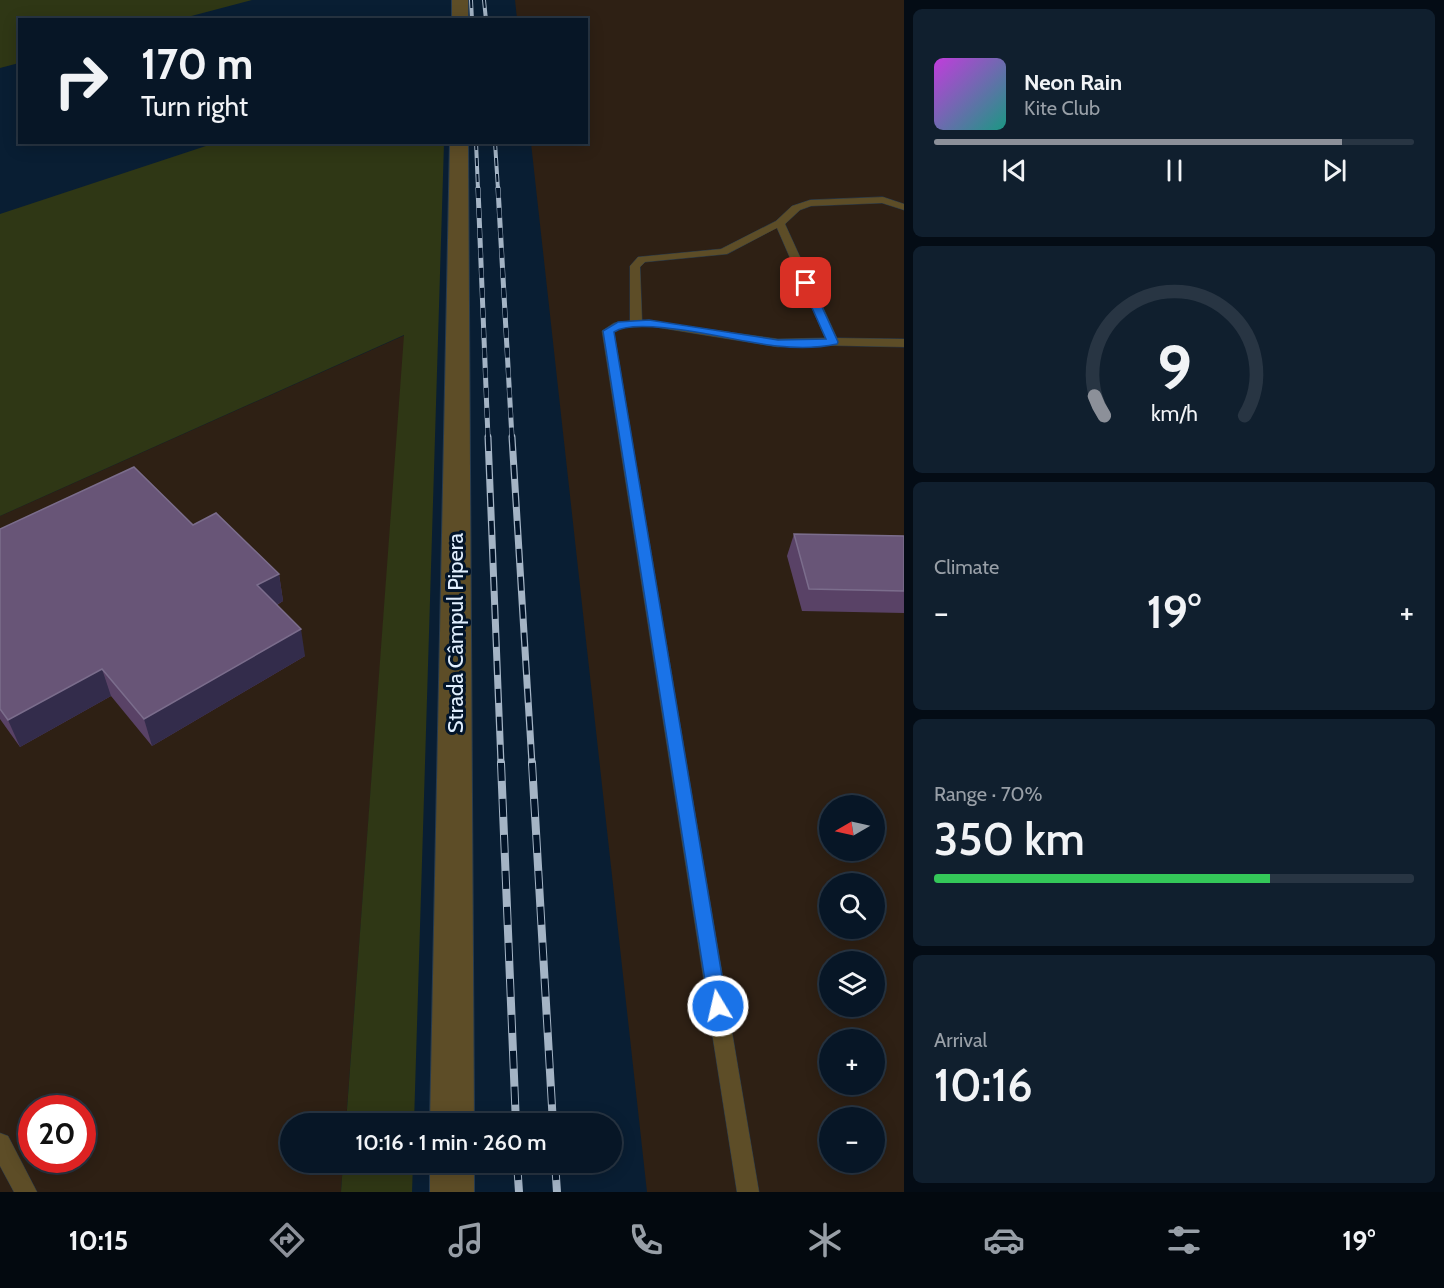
<!DOCTYPE html>
<meta charset="utf-8">
<style>
:root{--surface:#071626;--page:#101f2e;--text:#f1f3f6;--muted:#989fa7;--line:#283543;--accent:#8c9099}
body{margin:0;font-family:Cabin,sans-serif;background:var(--page);color:var(--text);height:100vh;display:flex;flex-direction:column;font-size:22px;white-space:nowrap}
*{box-sizing:border-box;margin:0}
p{font-size:20px;color:var(--muted)}
.icon{flex:none;width:33px;height:33px;fill:none;stroke:currentColor;stroke-width:2;stroke-linecap:round;stroke-linejoin:round}
.map{position:relative;flex:1;overflow:hidden}
.details{display:flex;flex-direction:column;gap:9px;padding:9px;background:#040c15;width:540px}
.details>*{flex:none}
.hud{position:absolute;left:18px;top:18px;width:570px;height:126px;border-radius:0px;box-shadow:0 3px 15px #0003,0 0 0 2px var(--line);background:#071626;color:var(--text);overflow:hidden}
.needle{width:39px;rotate:261deg}
.controls{position:absolute;left:819px;top:795px;display:grid;gap:12px}
.controls a{display:grid;place-items:center;width:66px;height:66px;border-radius:50%;background:var(--surface);box-shadow:0 3px 15px #0003,0 0 0 2px var(--line);font-size:30px}
.speed{position:absolute;left:18px;top:1095px;display:flex;gap:12px;font-size:30px;font-weight:700;text-align:center}
.speed>*{display:grid;place-content:center;width:78px;height:78px;border-radius:50%;background:var(--surface);box-shadow:0 3px 15px #0003,0 0 0 2px var(--line);line-height:1}
.speed .limit{border:9px solid #d22;background:#fff;color:#111}
.pin{position:absolute;display:grid;place-items:center;width:51px;height:51px;color:#fff;margin:-26px;border-radius:12px;box-shadow:0 3px 9px #0006}
.me{position:absolute;width:66px;margin:-33px;rotate:351deg;stroke-linejoin:round;filter:drop-shadow(0 0 4px #0008)}
.turn{display:flex;align-items:center;gap:21px;height:126px;padding:0 24px;font-size:27px}
.turn .icon{width:78px;height:78px;stroke-width:2.5}
.turn b{display:block;font-size:42px;line-height:51px}
.big{font-size:45px;font-weight:600;line-height:1.1}
.details .widget{flex:1;display:flex;flex-direction:column;justify-content:center;gap:9px;min-width:0;padding:0 21px;border-radius:9px;background:var(--page)}
.details .dial{align-items:center;gap:0}
.dial svg{height:156px;overflow:visible;fill:none;stroke:var(--line);stroke-width:7;stroke-linecap:round;text-anchor:middle}
.dial text{fill:var(--text);stroke:none}
.song{display:flex;align-items:center;gap:18px}
.cover{width:72px;height:72px;border-radius:9px;background:linear-gradient(135deg,hsl(290 70% 55%),hsl(170 70% 35%))}
.played{height:6px;border-radius:3px;background:linear-gradient(90deg,var(--accent) 85%,var(--line) 85%)}
.keys{display:flex;justify-content:space-around;direction:ltr}
.heat{display:flex;justify-content:space-between;align-items:center;font-size:33px;direction:ltr}
.charge{height:9px;border-radius:4px;background:linear-gradient(90deg,#34c759 70%,var(--line) 0)}
.trip{position:absolute;left:280px;top:1113px;width:342px;height:60px;border-radius:30px;background:var(--surface);box-shadow:0 3px 15px #0003,0 0 0 2px var(--line);font-weight:600;line-height:60px;text-align:center}
.menu{display:flex;height:96px;justify-content:space-around;align-items:center;background:#03090f;color:var(--muted)}
.menu .icon{width:42px;height:42px}
.menu .on{color:var(--accent)}
.menu b{font-size:27px;color:var(--text)}
main{display:flex;flex:1;min-height:0}
.map>svg:first-child{display:block}
</style>
<main>
<div class="map">
<svg width="904" height="1192" viewBox="0 0 904 1192">
<rect width="100%" height="100%" fill="#091e33"/>
<g fill="#2e2014" fill-rule="evenodd">
<path d="M515 0H904V1192H647L531 143 586 142V20L517 19ZM830 806H874V850H830ZM830 884H874V928H830ZM830 962H874V1006H830ZM830 1040H874V1084H830ZM830 1118H874V1162H830Z"/>
<path d="M405 335 346 1123 291 1124V1162L343 1163 341 1192H0V516ZM32 1108H82V1160H32Z"/>
</g>
<g fill="#2f3715">
<path d="M0 0H252L180 19 20 20 19 63 0 68Z"/>
<path d="M215 143H444L414 1123H346L404 335 0 516V214Z"/>
<path d="M343 1163H413L412 1192H341Z"/>
</g>
<g fill="none" stroke-linecap="round" stroke-linejoin="round">
<defs>
<g id="service">
<path d="M883 197 904 204V210L882 203 811 206 800 210 785 224 837 338 904 339V347L808 345 778 347 649 326 621 328 614 332 759 1192H737L602 331 614 323 630 321V266L638 257 721 249 776 221 792 206 810 200ZM777 228 825 338 778 339 642 320 640 267 645 262 727 254Z"/>
<path d="M0 1133 8 1136 37 1192H14L0 1166Z"/>
</g>
<g id="minor">
<rect x="452" y="0" width="16" height="20"/>
<path d="M450 142H468L474 1124H430Z"/>
<rect x="430" y="1162" width="44" height="30"/>
</g>
</defs>
<use href="#service" stroke="#273b4f" stroke-width="1"/>
<use href="#minor" stroke="#273b4f" stroke-width="2"/>
<use href="#service" fill="#5d4d27" fill-rule="evenodd"/>
<use href="#minor" fill="#5d4d27" fill-rule="evenodd"/>
<defs>
<g id="rail-far3">
<path d="M471 0 472 20"/>
<path d="M484 0 486 20"/>
<path d="M476 142 478 190"/>
<path d="M495 142 498 190"/>
</g>
<g id="rail-far2">
<path d="M478 188 488 438"/>
<path d="M498 188 512 438"/>
</g>
<g id="rail-far1">
<path d="M488 437 501 764"/>
<path d="M512 437 532 764"/>
</g>
<g id="rail">
<path d="M501 763 516 1124"/>
<path d="M532 763 553 1124"/>
<path d="M517 1162 519 1192"/>
<path d="M555 1162 557 1192"/>
</g>
</defs>
<use href="#rail-far3" stroke="#a4b4c5" stroke-width="4"/>
<use href="#rail-far2" stroke="#a4b4c5" stroke-width="5"/>
<use href="#rail-far1" stroke="#a4b4c5" stroke-width="7"/>
<use href="#rail" stroke="#a4b4c5" stroke-width="8"/>
<use href="#rail-far3" stroke="#021429" stroke-width="2" stroke-dasharray="8" stroke-linecap="butt"/>
<use href="#rail-far2" stroke="#021429" stroke-width="4" stroke-dasharray="10" stroke-linecap="butt"/>
<use href="#rail-far1" stroke="#021429" stroke-width="4.5" stroke-dasharray="14" stroke-linecap="butt"/>
<use href="#rail" stroke="#021429" stroke-width="6" stroke-dasharray="18" stroke-linecap="butt"/>
</g>
<g fill="#594266">
<path d="M193 525 279 574 283 601 277 605 305 656 152 746 111 696 20 747 0 719V529Z"/>
<path d="M794 534 904 536V613L802 611 787 556Z"/>
</g>
<g fill="#332c4b">
<path d="M279 574 283 601 262 613 257 585Z"/>
<path d="M301 629 305 656 152 746 144 719Z"/>
<path d="M102 669 111 696 20 747 8 720Z"/>
</g>
<g fill="#685577" stroke="#7b6d8c" stroke-width="1.5">
<path d="M134 467 193 525 216 513 279 574 257 585 301 629 144 719 102 669 8 720 0 709V529Z"/>
<path d="M794 534 904 536V591L809 589Z"/>
</g>
<path fill="#1a73e8" stroke="#114b97" stroke-width="1.5" d="M803 280 811 283 838 342 837 344C819 348 795 348 777 346 742 343 640 315 614 332L727 1006 724 1012 718 1015 711 1012 709 1006 603 331 618 322 649 320 778 340 826 339 801 283Z"/>
<g text-anchor="middle" stroke-width="6" stroke-linejoin="round" paint-order="stroke">
<g font-size="22" fill="#e1effe" stroke="#021429">
<text transform="translate(455 633) rotate(-90)" y="8">Strada Câmpul Pipera</text>
</g>
</g>
</svg>
<div class="controls">
<a><svg class="needle" viewBox="-14 -14 28 28"><path d="M0-13l5 13h-10z" fill="#e53935"/><path d="M0 13l5-13h-10z" fill="#989fa7"/></svg></a>
<a><svg class="icon" aria-label="search" viewBox="0 0 24 24"><circle cx="10" cy="10" r="6"/><path d="M15 15l6 6"/></svg></a>
<a><svg class="icon" aria-label="layers" viewBox="0 0 24 24"><path d="M12 4l9 5-9 5-9-5zM3 14l9 5 9-5"/></svg></a>
<a>+</a>
<a>−</a>
</div>
<div class="speed"><div class="limit">20</div></div>
<div class="pin" style="left:806px;top:283px;background:#d93025"><svg class="icon" aria-label="arrive" viewBox="0 0 24 24"><path d="M6 21V4h12l-3 4 3 4H6"/></svg></div>
<svg class="me" style="left:718px;top:1006px" viewBox="-20 -20 40 40"><circle r="17" fill="#1a73e8" stroke="#fff" stroke-width="3"/><path d="M0-11L8 9 0 5-8 9z" fill="#fff"/></svg>
<div class="trip">10:16 · 1 min · 260 m</div>
<div class="hud">
<div class="turn"><svg class="icon" aria-label="right" viewBox="0 0 24 24"><path d="M7 20v-9h11M14 6l5 5-5 5"/></svg><div><b>170 m</b>Turn right</div></div>
</div>
</div>
<section class="details">
<div class="widget">
<div class="song"><i class="cover"></i><div><b>Neon Rain</b><p>Kite Club</p></div></div>
<div class="played"></div>
<div class="keys"><svg class="icon" aria-label="previous" viewBox="0 0 24 24"><path d="M18 5L8 12l10 7zM5 5v14"/></svg><svg class="icon" aria-label="pause" viewBox="0 0 24 24"><path d="M8 5v14M16 5v14"/></svg><svg class="icon" aria-label="next" viewBox="0 0 24 24"><path d="M6 5l10 7-10 7zM19 5v14"/></svg></div>
</div>
<div class="widget dial"><svg viewBox="0 0 100 80">
<path d="M14 69A42 42 0 1 1 86 69"/>
<path d="M14 69A42 42 0 0 1 9 59" stroke="#8c9099"/>
<text x="50" y="56" font-size="32" font-weight="700">9</text>
<text x="50" y="72" font-size="11">km/h</text>
</svg></div>
<div class="widget"><p>Climate</p>
<div class="heat"><a>−</a><b class="big">19°</b><a>+</a></div>
</div>
<div class="widget"><p>Range · 70%</p><b class="big">350 km</b><div class="charge"></div></div>
<div class="widget"><p>Arrival</p><b class="big">10:16</b></div>
</section>
</main>
<nav class="menu">
<b>10:15</b>
<svg class="icon on" aria-label="directions" viewBox="0 0 24 24"><path d="M12 3l9 9-9 9-9-9zM9 14v-3h6M13 9l2 2-2 2"/></svg>
<svg class="icon" aria-label="music" viewBox="0 0 24 24"><path d="M9 18V5l10-2v13"/><circle cx="6" cy="18" r="3"/><circle cx="16" cy="16" r="3"/></svg>
<svg class="icon" aria-label="phone" viewBox="0 0 24 24"><path d="M5 4h4l2 5-3 2q2 4 5 5l2-3 5 2v4C11 20 4 13 5 4z"/></svg>
<svg class="icon" aria-label="climate" viewBox="0 0 24 24"><path d="M12 3v18M4 7l16 10M4 17L20 7"/></svg>
<svg class="icon" aria-label="car" viewBox="0 0 24 24"><path d="M5 17H2v-5l4-1 3-4h7l3 4 3 1v5h-3M9 17h6M6 11h13"/><circle cx="7" cy="17" r="2"/><circle cx="17" cy="17" r="2"/></svg>
<svg class="icon" aria-label="filters" viewBox="0 0 24 24"><path d="M4 7h16M4 17h16"/><circle cx="9" cy="7" r="2"/><circle cx="15" cy="17" r="2"/></svg>
<b>19°</b>
</nav>
